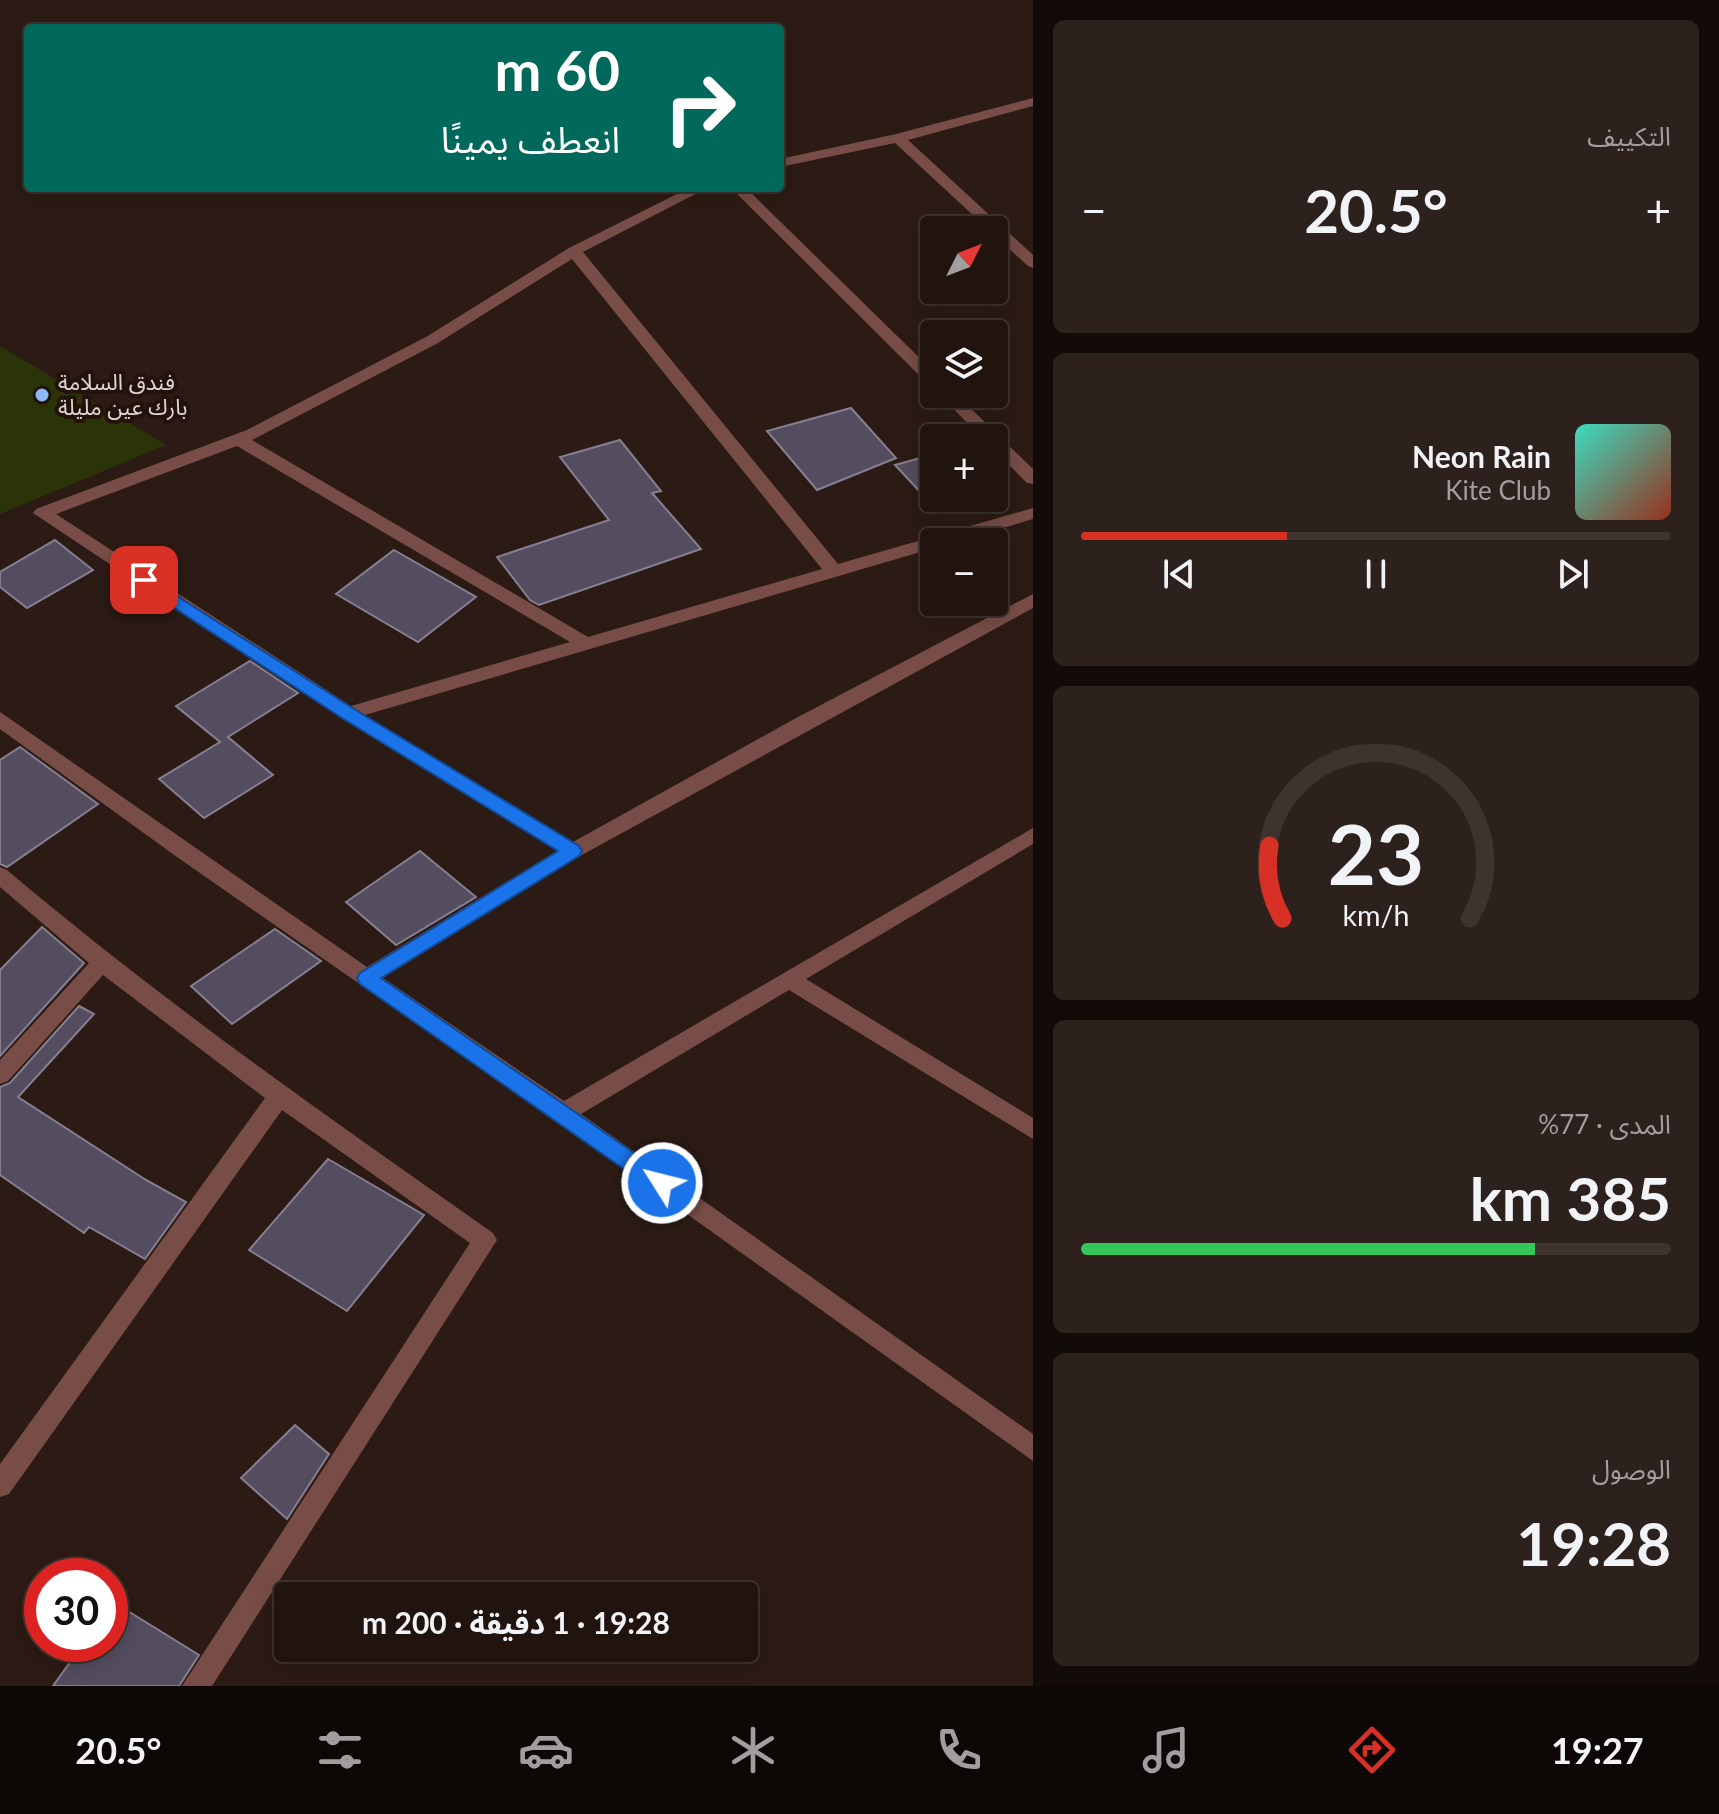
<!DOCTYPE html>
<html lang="ar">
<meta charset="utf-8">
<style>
:root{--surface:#21140f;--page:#2d211d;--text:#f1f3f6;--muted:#a29e9e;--line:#3e332f;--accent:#d93025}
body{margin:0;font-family:Lato,"Noto Sans Arabic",sans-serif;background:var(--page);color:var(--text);direction:rtl;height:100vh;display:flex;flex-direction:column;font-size:30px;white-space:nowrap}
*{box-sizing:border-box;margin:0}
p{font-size:26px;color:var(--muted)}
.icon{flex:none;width:44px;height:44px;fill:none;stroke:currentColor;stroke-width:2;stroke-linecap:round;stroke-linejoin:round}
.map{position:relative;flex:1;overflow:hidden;direction:ltr}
.side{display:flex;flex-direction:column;gap:20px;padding:20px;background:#120b08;width:686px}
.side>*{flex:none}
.banner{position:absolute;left:24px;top:24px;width:760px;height:168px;border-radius:8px;box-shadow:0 4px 20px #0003,0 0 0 2px var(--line);direction:rtl;background:#00695c;color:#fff;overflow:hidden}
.needle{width:52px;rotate:48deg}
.fabs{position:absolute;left:920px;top:216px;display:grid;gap:16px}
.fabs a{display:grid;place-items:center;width:88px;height:88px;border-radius:8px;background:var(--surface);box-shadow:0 4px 20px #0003,0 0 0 2px var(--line);font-size:40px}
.speed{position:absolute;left:24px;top:1558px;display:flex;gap:16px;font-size:40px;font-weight:700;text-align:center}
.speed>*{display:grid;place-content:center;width:104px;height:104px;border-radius:50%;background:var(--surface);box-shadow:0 4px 20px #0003,0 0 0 2px var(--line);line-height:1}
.speed .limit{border:12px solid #d22;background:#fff;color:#111}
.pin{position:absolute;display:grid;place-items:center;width:68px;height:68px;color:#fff;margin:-34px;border-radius:16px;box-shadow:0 4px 12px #0006}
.me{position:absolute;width:88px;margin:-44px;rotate:306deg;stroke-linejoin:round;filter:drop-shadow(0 0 6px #0008)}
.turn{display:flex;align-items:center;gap:28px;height:168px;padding:0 32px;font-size:36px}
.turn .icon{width:104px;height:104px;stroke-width:2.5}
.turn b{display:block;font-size:56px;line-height:68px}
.big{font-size:60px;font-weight:700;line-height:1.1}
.side .card{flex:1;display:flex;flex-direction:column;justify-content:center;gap:12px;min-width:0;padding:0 28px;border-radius:12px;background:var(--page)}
.side .dial{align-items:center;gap:0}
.dial svg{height:208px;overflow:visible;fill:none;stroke:var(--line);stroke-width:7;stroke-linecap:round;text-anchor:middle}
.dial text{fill:var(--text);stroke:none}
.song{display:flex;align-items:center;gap:24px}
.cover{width:96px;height:96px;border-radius:12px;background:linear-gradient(135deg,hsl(170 70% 55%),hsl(10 70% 35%))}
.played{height:8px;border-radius:4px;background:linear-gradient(90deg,var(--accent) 35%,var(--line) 35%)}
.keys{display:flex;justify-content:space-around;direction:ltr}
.heat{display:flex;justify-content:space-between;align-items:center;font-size:44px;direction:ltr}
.charge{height:12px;border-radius:6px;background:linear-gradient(90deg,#34c759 77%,var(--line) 0)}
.trip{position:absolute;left:274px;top:1582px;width:484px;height:80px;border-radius:8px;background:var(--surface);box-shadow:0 4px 20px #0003,0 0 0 2px var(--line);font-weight:700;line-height:80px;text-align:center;direction:rtl}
.tab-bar{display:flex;height:128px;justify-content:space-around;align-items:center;background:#0d0806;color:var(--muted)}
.tab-bar .icon{width:56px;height:56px}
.tab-bar .on{color:var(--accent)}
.tab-bar b{font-size:36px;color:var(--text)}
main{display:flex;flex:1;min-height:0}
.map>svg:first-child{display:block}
</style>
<main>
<section class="side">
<div class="card"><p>التكييف</p>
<div class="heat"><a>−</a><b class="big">20.5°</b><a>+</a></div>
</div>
<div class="card">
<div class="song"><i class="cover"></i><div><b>Neon Rain</b><p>Kite Club</p></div></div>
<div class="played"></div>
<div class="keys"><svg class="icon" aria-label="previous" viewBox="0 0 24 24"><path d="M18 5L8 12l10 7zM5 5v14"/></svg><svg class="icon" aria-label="pause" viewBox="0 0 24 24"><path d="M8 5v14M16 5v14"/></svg><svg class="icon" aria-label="next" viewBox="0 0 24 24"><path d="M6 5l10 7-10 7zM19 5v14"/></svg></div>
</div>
<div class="card dial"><svg viewBox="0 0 100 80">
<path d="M14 69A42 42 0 1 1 86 69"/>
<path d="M14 69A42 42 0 0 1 9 41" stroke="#d93025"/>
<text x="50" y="56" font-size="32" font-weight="700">23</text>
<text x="50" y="72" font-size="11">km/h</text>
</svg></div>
<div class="card"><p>المدى · 77%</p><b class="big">385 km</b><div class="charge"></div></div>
<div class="card"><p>الوصول</p><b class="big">19:28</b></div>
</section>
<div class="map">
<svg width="1033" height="1686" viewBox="0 0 1033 1686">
<rect width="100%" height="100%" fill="#2c1b14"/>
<path fill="#2b3308" d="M0 346 166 445 0 514Z"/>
<g fill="#544d5f" stroke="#867f92" stroke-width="2">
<path d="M851 408 896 458 817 490 767 431Z"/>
<path d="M620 440 661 491 652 493 701 549 539 605 530 600 497 557 609 520 560 457Z"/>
<path d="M934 454V493L924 496 895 465Z"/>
<path d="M55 540 93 570 27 608 0 587V572Z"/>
<path d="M394 550 476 597 418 642 336 594Z"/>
<path d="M250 661 298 693 228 737 273 775 204 818 159 779 220 742 176 706Z"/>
<path d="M20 747 98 804 7 867 0 864V760Z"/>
<path d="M420 851 476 897 396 945 346 902Z"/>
<path d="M42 927 84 963 0 1056V970Z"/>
<path d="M275 929 321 961 232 1024 191 986Z"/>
<path d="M79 1006 94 1014 18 1097 146 1180 186 1202 145 1259 89 1227 84 1233 0 1175V1087L10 1083Z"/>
<path d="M328 1159 424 1215 347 1311 249 1250Z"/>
<path d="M295 1425 329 1454 287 1519 241 1478Z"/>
<path d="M110 1600 199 1655 179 1686H53L83 1644H110Z"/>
</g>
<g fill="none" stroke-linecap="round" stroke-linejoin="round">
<g fill="#784d47" fill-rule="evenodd">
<path d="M1033 98V106L908 140 1033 255V268L1028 266 994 235V230H989L895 143 780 167V159L896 134Z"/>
<path d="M689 188H707L583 252 838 564 1033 508V519L955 542H934V548L365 715 573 842 796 718 1033 594V608L580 856 383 978 564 1101 1033 828V844L806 979 1033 1118V1139L789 990 581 1114 1033 1434V1461L555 1120 177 857 0 729V712L367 967 557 851 341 718 33 513 36 509 247 430 426 337 569 248ZM572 259 822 569 588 637 252 440 438 343ZM237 446 570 642 351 706 56 514Z"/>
<path d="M731 188H746L934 372V386L928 384Z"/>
<path d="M939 394H956L1033 469V484L1027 483 994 450V438H982Z"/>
<path d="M0 867 7 870C162 1001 327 1117 493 1233L497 1240 212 1686H182L470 1243 282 1110 9 1494 0 1497V1464L265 1098 103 975 8 1081 0 1084V1060L89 963 0 887Z"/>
</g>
</g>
<path fill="#1a73e8" stroke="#114b97" stroke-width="2" d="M144 575 354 709 579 846 582 851 579 856 381 978 669 1177 672 1183 669 1190 662 1192 654 1190 360 984 357 978 360 973 558 851 342 718 138 584 136 580Z"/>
<circle fill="#8bb9fc" stroke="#22120b" stroke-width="3" cx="42" cy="395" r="8"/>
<g text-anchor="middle" stroke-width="8" stroke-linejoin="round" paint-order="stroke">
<g font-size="22" fill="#e2d6d1" stroke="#22120b" text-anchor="start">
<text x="58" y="390">فندق السلامة<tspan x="58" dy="25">بارك عين مليلة</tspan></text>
</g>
</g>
</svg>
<div class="fabs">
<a><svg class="needle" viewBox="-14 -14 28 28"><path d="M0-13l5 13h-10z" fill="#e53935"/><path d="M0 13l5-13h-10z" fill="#a29e9e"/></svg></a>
<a><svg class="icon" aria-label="layers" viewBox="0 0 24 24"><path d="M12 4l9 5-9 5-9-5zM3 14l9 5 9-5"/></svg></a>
<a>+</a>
<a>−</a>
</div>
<div class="speed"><div class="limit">30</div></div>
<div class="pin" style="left:144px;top:580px;background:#d93025"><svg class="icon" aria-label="arrive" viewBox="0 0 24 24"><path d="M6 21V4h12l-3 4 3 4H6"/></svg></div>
<svg class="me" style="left:662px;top:1183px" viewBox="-20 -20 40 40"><circle r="17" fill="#1a73e8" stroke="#fff" stroke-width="3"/><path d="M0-11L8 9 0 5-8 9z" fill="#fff"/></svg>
<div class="trip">19:28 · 1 دقيقة · 200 m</div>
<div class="banner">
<div class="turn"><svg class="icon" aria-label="right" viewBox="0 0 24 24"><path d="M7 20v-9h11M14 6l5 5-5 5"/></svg><div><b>60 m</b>انعطف يمينًا</div></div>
</div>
</div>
</main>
<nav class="tab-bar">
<b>19:27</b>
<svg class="icon on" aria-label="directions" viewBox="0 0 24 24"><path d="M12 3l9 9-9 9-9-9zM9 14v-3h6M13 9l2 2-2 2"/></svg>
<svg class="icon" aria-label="music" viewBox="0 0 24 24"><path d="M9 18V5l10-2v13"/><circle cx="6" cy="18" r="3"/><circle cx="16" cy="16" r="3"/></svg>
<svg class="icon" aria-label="phone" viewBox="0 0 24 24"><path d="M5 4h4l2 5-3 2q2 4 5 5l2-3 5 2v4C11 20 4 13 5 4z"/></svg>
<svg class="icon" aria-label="climate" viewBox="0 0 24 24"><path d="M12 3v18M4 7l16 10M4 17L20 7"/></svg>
<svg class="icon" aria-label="car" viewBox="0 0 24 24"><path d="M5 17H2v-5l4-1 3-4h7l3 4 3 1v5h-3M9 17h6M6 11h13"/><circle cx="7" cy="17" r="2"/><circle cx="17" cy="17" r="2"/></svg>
<svg class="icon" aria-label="filters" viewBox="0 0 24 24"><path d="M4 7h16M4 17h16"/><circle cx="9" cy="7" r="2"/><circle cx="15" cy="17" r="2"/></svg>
<b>20.5°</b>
</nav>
